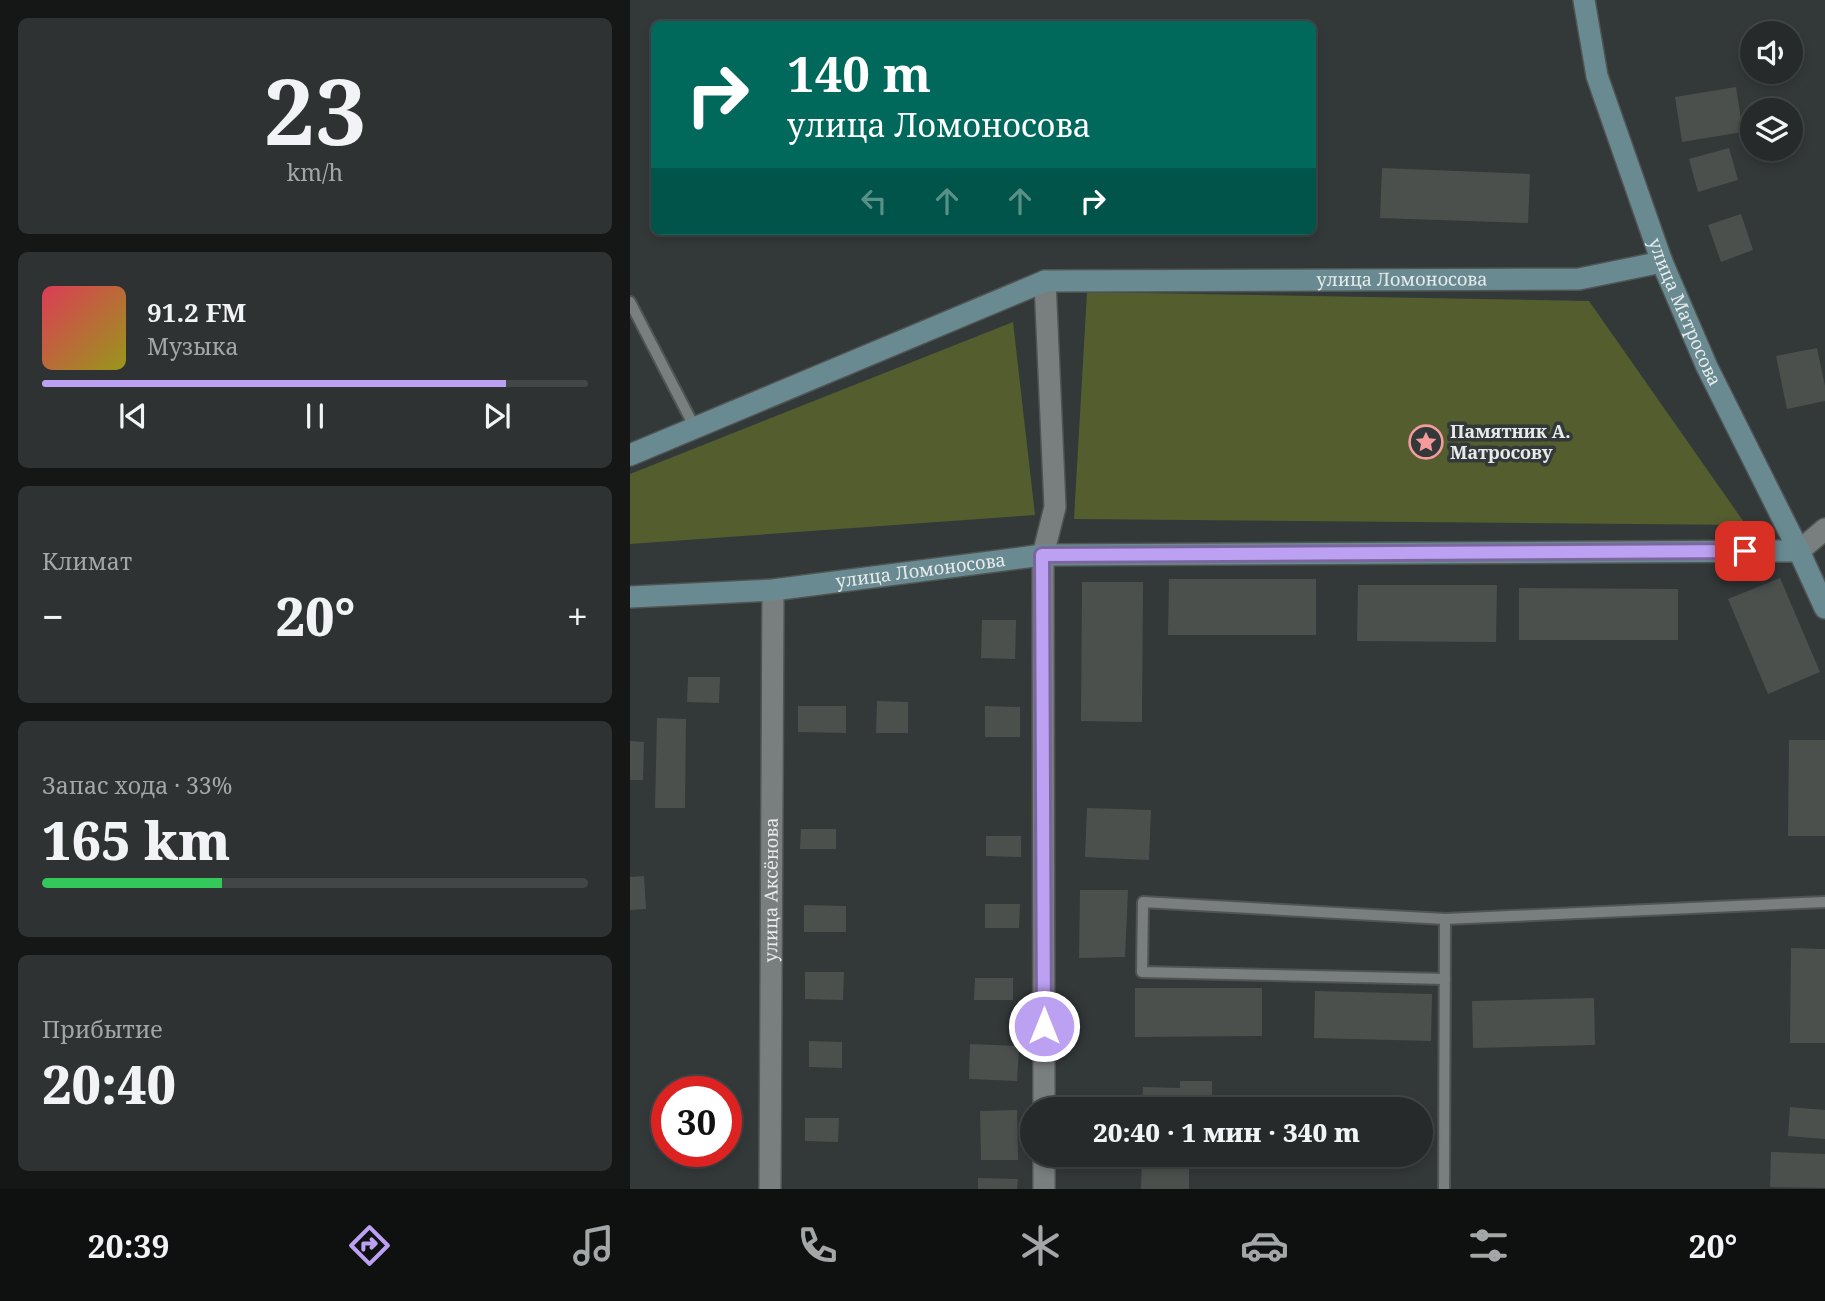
<!DOCTYPE html>
<html lang="ru">
<meta charset="utf-8">
<style>
:root{--surface:#262a2a;--page:#2e3232;--text:#f1f3f6;--muted:#a4a7a8;--line:#424647;--accent:#bca0f2}
body{margin:0;font-family:"Noto Serif",serif;background:var(--page);color:var(--text);height:100vh;display:flex;flex-direction:column;font-size:26px;white-space:nowrap}
*{box-sizing:border-box;margin:0}
p{font-size:23px;color:var(--muted)}
.icon{flex:none;width:38px;height:38px;fill:none;stroke:currentColor;stroke-width:2;stroke-linecap:round;stroke-linejoin:round}
.map{position:relative;flex:1;overflow:hidden}
.sheet{display:flex;flex-direction:column;gap:18px;padding:18px;background:#151717;width:630px}
.sheet>*{flex:none}
.top-card{position:absolute;left:21px;top:21px;width:665px;height:214px;border-radius:10px;box-shadow:0 4px 10px #0003,0 0 0 2px var(--line);background:#00695c;color:#fff;overflow:hidden}
.tools{position:absolute;left:1110px;top:21px;display:grid;gap:14px}
.tools a{display:grid;place-items:center;width:63px;height:63px;border-radius:50%;background:var(--surface);box-shadow:0 4px 10px #0003,0 0 0 2px var(--line);font-size:35px}
.speed{position:absolute;left:21px;top:1076px;display:flex;gap:14px;font-size:35px;font-weight:700;text-align:center}
.speed>*{display:grid;place-content:center;width:91px;height:91px;border-radius:50%;background:var(--surface);box-shadow:0 4px 10px #0003,0 0 0 2px var(--line);line-height:1}
.speed .limit{border:10px solid #d22;background:#fff;color:#111}
.pin{position:absolute;display:grid;place-items:center;width:60px;height:60px;color:#fff;margin:-30px;border-radius:14px;box-shadow:0 4px 10px #0006}
.me{position:absolute;width:77px;margin:-38px;rotate:0deg;stroke-linejoin:round;filter:drop-shadow(0 0 5px #0008)}
.turn{display:flex;align-items:center;gap:24px;height:147px;padding:0 21px;font-size:32px}
.turn .icon{width:91px;height:91px;stroke-width:2.5}
.turn b{display:block;font-size:49px;line-height:60px}
.lanes{display:flex;align-items:center;height:66px;padding:0 21px;background:#0003;justify-content:center;gap:35px;direction:ltr}
.lanes .off{opacity:.35}
.big{font-size:52px;font-weight:800;line-height:1.1}
.sheet .widget{flex:1;display:flex;flex-direction:column;justify-content:center;gap:10px;min-width:0;padding:0 24px;border-radius:10px;background:var(--page)}
.sheet .dial{align-items:center;gap:0}
.dial b{font-size:91px;line-height:1}
.song{display:flex;align-items:center;gap:21px}
.cover{width:84px;height:84px;border-radius:10px;background:linear-gradient(135deg,hsl(350 70% 55%),hsl(60 70% 35%))}
.played{height:7px;border-radius:4px;background:linear-gradient(90deg,var(--accent) 85%,var(--line) 85%)}
.keys{display:flex;justify-content:space-around;direction:ltr}
.heat{display:flex;justify-content:space-between;align-items:center;font-size:38px;direction:ltr}
.charge{height:10px;border-radius:5px;background:linear-gradient(90deg,#34c759 33%,var(--line) 0)}
.trip{position:absolute;left:390px;top:1097px;width:413px;height:70px;border-radius:35px;background:var(--surface);box-shadow:0 4px 10px #0003,0 0 0 2px var(--line);font-weight:800;line-height:70px;text-align:center}
.dock{display:flex;height:112px;justify-content:space-around;align-items:center;background:#0f1111;color:var(--muted)}
.dock .icon{width:49px;height:49px}
.dock .selected{color:var(--accent)}
.dock b{font-size:32px;color:var(--text)}
main{display:flex;flex:1;min-height:0}
.map>svg:first-child{display:block}
</style>
<main>
<section class="sheet">
<div class="widget dial"><b>23</b><p>km/h</p></div>
<div class="widget">
<div class="song"><i class="cover"></i><div><b>91.2 FM</b><p>Музыка</p></div></div>
<div class="played"></div>
<div class="keys"><svg class="icon" aria-label="previous" viewBox="0 0 24 24"><path d="M18 5L8 12l10 7zM5 5v14"/></svg><svg class="icon" aria-label="pause" viewBox="0 0 24 24"><path d="M8 5v14M16 5v14"/></svg><svg class="icon" aria-label="next" viewBox="0 0 24 24"><path d="M6 5l10 7-10 7zM19 5v14"/></svg></div>
</div>
<div class="widget"><p>Климат</p>
<div class="heat"><a>−</a><b class="big">20°</b><a>+</a></div>
</div>
<div class="widget"><p>Запас хода · 33%</p><b class="big">165 km</b><div class="charge"></div></div>
<div class="widget"><p>Прибытие</p><b class="big">20:40</b></div>
</section>
<div class="map">
<svg width="1195" height="1189" viewBox="0 0 1195 1189">
<rect width="100%" height="100%" fill="#333838"/>
<g fill="#535d2e">
<path d="M457 292 959 301 1116 525 444 519Z"/>
<path d="M383 322 405 515 0 544V474Z"/>
</g>
<g fill="#4c504d">
<path d="M1106 87 1113 132 1052 142 1045 97Z"/>
<path d="M1099 148 1108 180 1068 192 1059 159Z"/>
<path d="M752 168 900 174 898 223 750 218Z"/>
<path d="M1111 214 1123 250 1091 262 1078 225Z"/>
<path d="M1187 348 1195 386V401L1157 409 1146 356Z"/>
<path d="M1150 578 1190 672 1138 694 1098 599Z"/>
<path d="M539 579H686V635H538Z"/>
<path d="M452 582H513L512 722 451 721Z"/>
<path d="M728 585H867L866 642 727 641Z"/>
<path d="M889 588 1048 589V640H889Z"/>
<path d="M352 620H386L385 659 351 658Z"/>
<path d="M58 677H90L89 703 57 702Z"/>
<path d="M247 701 278 702V733H246Z"/>
<path d="M168 706H216V733L168 732Z"/>
<path d="M355 706 390 707V737H355Z"/>
<path d="M27 718 56 719 55 808H25Z"/>
<path d="M1159 740H1195V836H1158Z"/>
<path d="M0 741 14 742 13 780H0Z"/>
<path d="M457 808 521 810 519 860 455 857Z"/>
<path d="M171 829H206V849H170Z"/>
<path d="M356 836H391V857L356 856Z"/>
<path d="M14 876 16 909 0 910V877Z"/>
<path d="M450 890H498L495 957 449 958Z"/>
<path d="M355 904H390L389 928H355Z"/>
<path d="M174 905 216 906V932H174Z"/>
<path d="M1161 948 1195 949V1043H1160Z"/>
<path d="M175 972H214L213 1000 175 999Z"/>
<path d="M345 978H383V1000H344Z"/>
<path d="M505 988H632V1036L505 1037Z"/>
<path d="M685 991 802 994 801 1041 684 1038Z"/>
<path d="M964 998 965 1045 843 1048 842 1001Z"/>
<path d="M179 1041 212 1042V1068L179 1067Z"/>
<path d="M340 1044 389 1046 387 1081 339 1079Z"/>
<path d="M550 1081H582V1103H560V1110H512L513 1087 550 1088Z"/>
<path d="M1160 1107 1195 1110V1139L1158 1136Z"/>
<path d="M387 1110 388 1160H351L350 1111Z"/>
<path d="M175 1118H209L208 1142 175 1141Z"/>
<path d="M1141 1152 1195 1154V1188L1140 1187Z"/>
<path d="M512 1155H559V1189H511Z"/>
<path d="M348 1178 388 1179 387 1189H348Z"/>
</g>
<g fill="none" stroke-linecap="round" stroke-linejoin="round">
<defs>
<g id="lane">
<path d="M0 302 65 428"/>
<path d="M815 979 512 972 513 902 815 919 1195 902"/>
<path d="M814 1189 815 919"/>
</g>
<g id="street">
<path d="M1169 551 1195 529"/>
<path d="M414 1110 413 555 425 507 415 281"/>
<path d="M414 1155V1189"/>
<path id="s1" d="M140 1189 143 590"/>
</g>
<g id="secondary">
<path id="s2" d="M954 0 967 76 1032 262 1077 367 1169 551 1195 608"/>
<path id="s3" d="M0 455 415 281 949 279 1032 262"/>
<path id="s4" d="M0 597 143 590 413 555 1169 551"/>
</g>
</defs>
<use href="#lane" stroke="#505554" stroke-width="14"/>
<use href="#street" stroke="#505554" stroke-width="24"/>
<use href="#secondary" stroke="#505554" stroke-width="24"/>
<use href="#lane" stroke="#797f7e" stroke-width="10"/>
<use href="#street" stroke="#797f7e" stroke-width="21"/>
<use href="#secondary" stroke="#698a91" stroke-width="21"/>
</g>
<g fill="none" stroke-linecap="round" stroke-linejoin="round">
<defs>
<path id="route" d="M414 1026 412 555 1115 551"/>
</defs>
<use href="#route" stroke="#7a689d" stroke-width="18"/>
<use href="#route" stroke="#bca0f2" stroke-width="12"/>
</g>
<defs>
<symbol id="sight-ring" viewBox="-11 -11 22 22"><circle r="9.5" fill="#333838" stroke="#f59b9d" stroke-width="1.5"/><path d="M0-6L1.8-2.2L6-1.7L2.9 1.2L3.7 5.4L0 3.3L-3.7 5.4L-2.9 1.2L-6-1.7L-1.8-2.2Z" fill="#f59b9d"/></symbol>
</defs>
<g fill-rule="evenodd">
<use href="#sight-ring" x="777" y="423" width="38" height="38"/>
</g>
<g text-anchor="middle" stroke-width="7" stroke-linejoin="round" paint-order="stroke">
<g font-size="18" fill="#e7eaea" stroke="#333838">
<text dy="6" stroke="none"><textPath href="#s3" startOffset="807">улица Ломоносова</textPath></text>
<text dy="6" stroke="none"><textPath href="#s2" startOffset="329">улица Матросова</textPath></text>
<text dy="6" stroke="none"><textPath href="#s4" startOffset="292">улица Ломоносова</textPath></text>
<text dy="6" stroke="none"><textPath href="#s1" startOffset="299">улица Аксёнова</textPath></text>
</g>
<g font-size="18" font-weight="bold" fill="#e7eaea" stroke="#333838" text-anchor="start">
<text x="820" y="438">Памятник А.<tspan x="820" dy="21">Матросову</tspan></text>
</g>
</g>
</svg>
<div class="tools">
<a><svg class="icon" aria-label="sound" viewBox="0 0 24 24"><path d="M4 9h4l5-4v14l-5-4H4zM17 9q2 3 0 6"/></svg></a>
<a><svg class="icon" aria-label="layers" viewBox="0 0 24 24"><path d="M12 4l9 5-9 5-9-5zM3 14l9 5 9-5"/></svg></a>
</div>
<div class="speed"><div class="limit">30</div></div>
<div class="pin" style="left:1115px;top:551px;background:#d93025"><svg class="icon" aria-label="arrive" viewBox="0 0 24 24"><path d="M6 21V4h12l-3 4 3 4H6"/></svg></div>
<svg class="me" style="left:414px;top:1026px" viewBox="-20 -20 40 40"><circle r="17" fill="#bca0f2" stroke="#fff" stroke-width="3"/><path d="M0-11L8 9 0 5-8 9z" fill="#fff"/></svg>
<div class="trip">20:40 · 1 мин · 340 m</div>
<div class="top-card">
<div class="turn"><svg class="icon" aria-label="right" viewBox="0 0 24 24"><path d="M7 20v-9h11M14 6l5 5-5 5"/></svg><div><b>140 m</b>улица Ломоносова</div></div>
<div class="lanes"><svg class="icon off" aria-label="left" viewBox="0 0 24 24"><path d="M17 20v-9H6M10 6l-5 5 5 5"/></svg><svg class="icon off" aria-label="ahead" viewBox="0 0 24 24"><path d="M12 20V5M6 11l6-6 6 6"/></svg><svg class="icon off" aria-label="ahead" viewBox="0 0 24 24"><path d="M12 20V5M6 11l6-6 6 6"/></svg><svg class="icon" aria-label="right" viewBox="0 0 24 24"><path d="M7 20v-9h11M14 6l5 5-5 5"/></svg></div>
</div>
</div>
</main>
<nav class="dock">
<b>20:39</b>
<svg class="icon selected" aria-label="directions" viewBox="0 0 24 24"><path d="M12 3l9 9-9 9-9-9zM9 14v-3h6M13 9l2 2-2 2"/></svg>
<svg class="icon" aria-label="music" viewBox="0 0 24 24"><path d="M9 18V5l10-2v13"/><circle cx="6" cy="18" r="3"/><circle cx="16" cy="16" r="3"/></svg>
<svg class="icon" aria-label="phone" viewBox="0 0 24 24"><path d="M5 4h4l2 5-3 2q2 4 5 5l2-3 5 2v4C11 20 4 13 5 4z"/></svg>
<svg class="icon" aria-label="climate" viewBox="0 0 24 24"><path d="M12 3v18M4 7l16 10M4 17L20 7"/></svg>
<svg class="icon" aria-label="car" viewBox="0 0 24 24"><path d="M5 17H2v-5l4-1 3-4h7l3 4 3 1v5h-3M9 17h6M6 11h13"/><circle cx="7" cy="17" r="2"/><circle cx="17" cy="17" r="2"/></svg>
<svg class="icon" aria-label="filters" viewBox="0 0 24 24"><path d="M4 7h16M4 17h16"/><circle cx="9" cy="7" r="2"/><circle cx="15" cy="17" r="2"/></svg>
<b>20°</b>
</nav>
